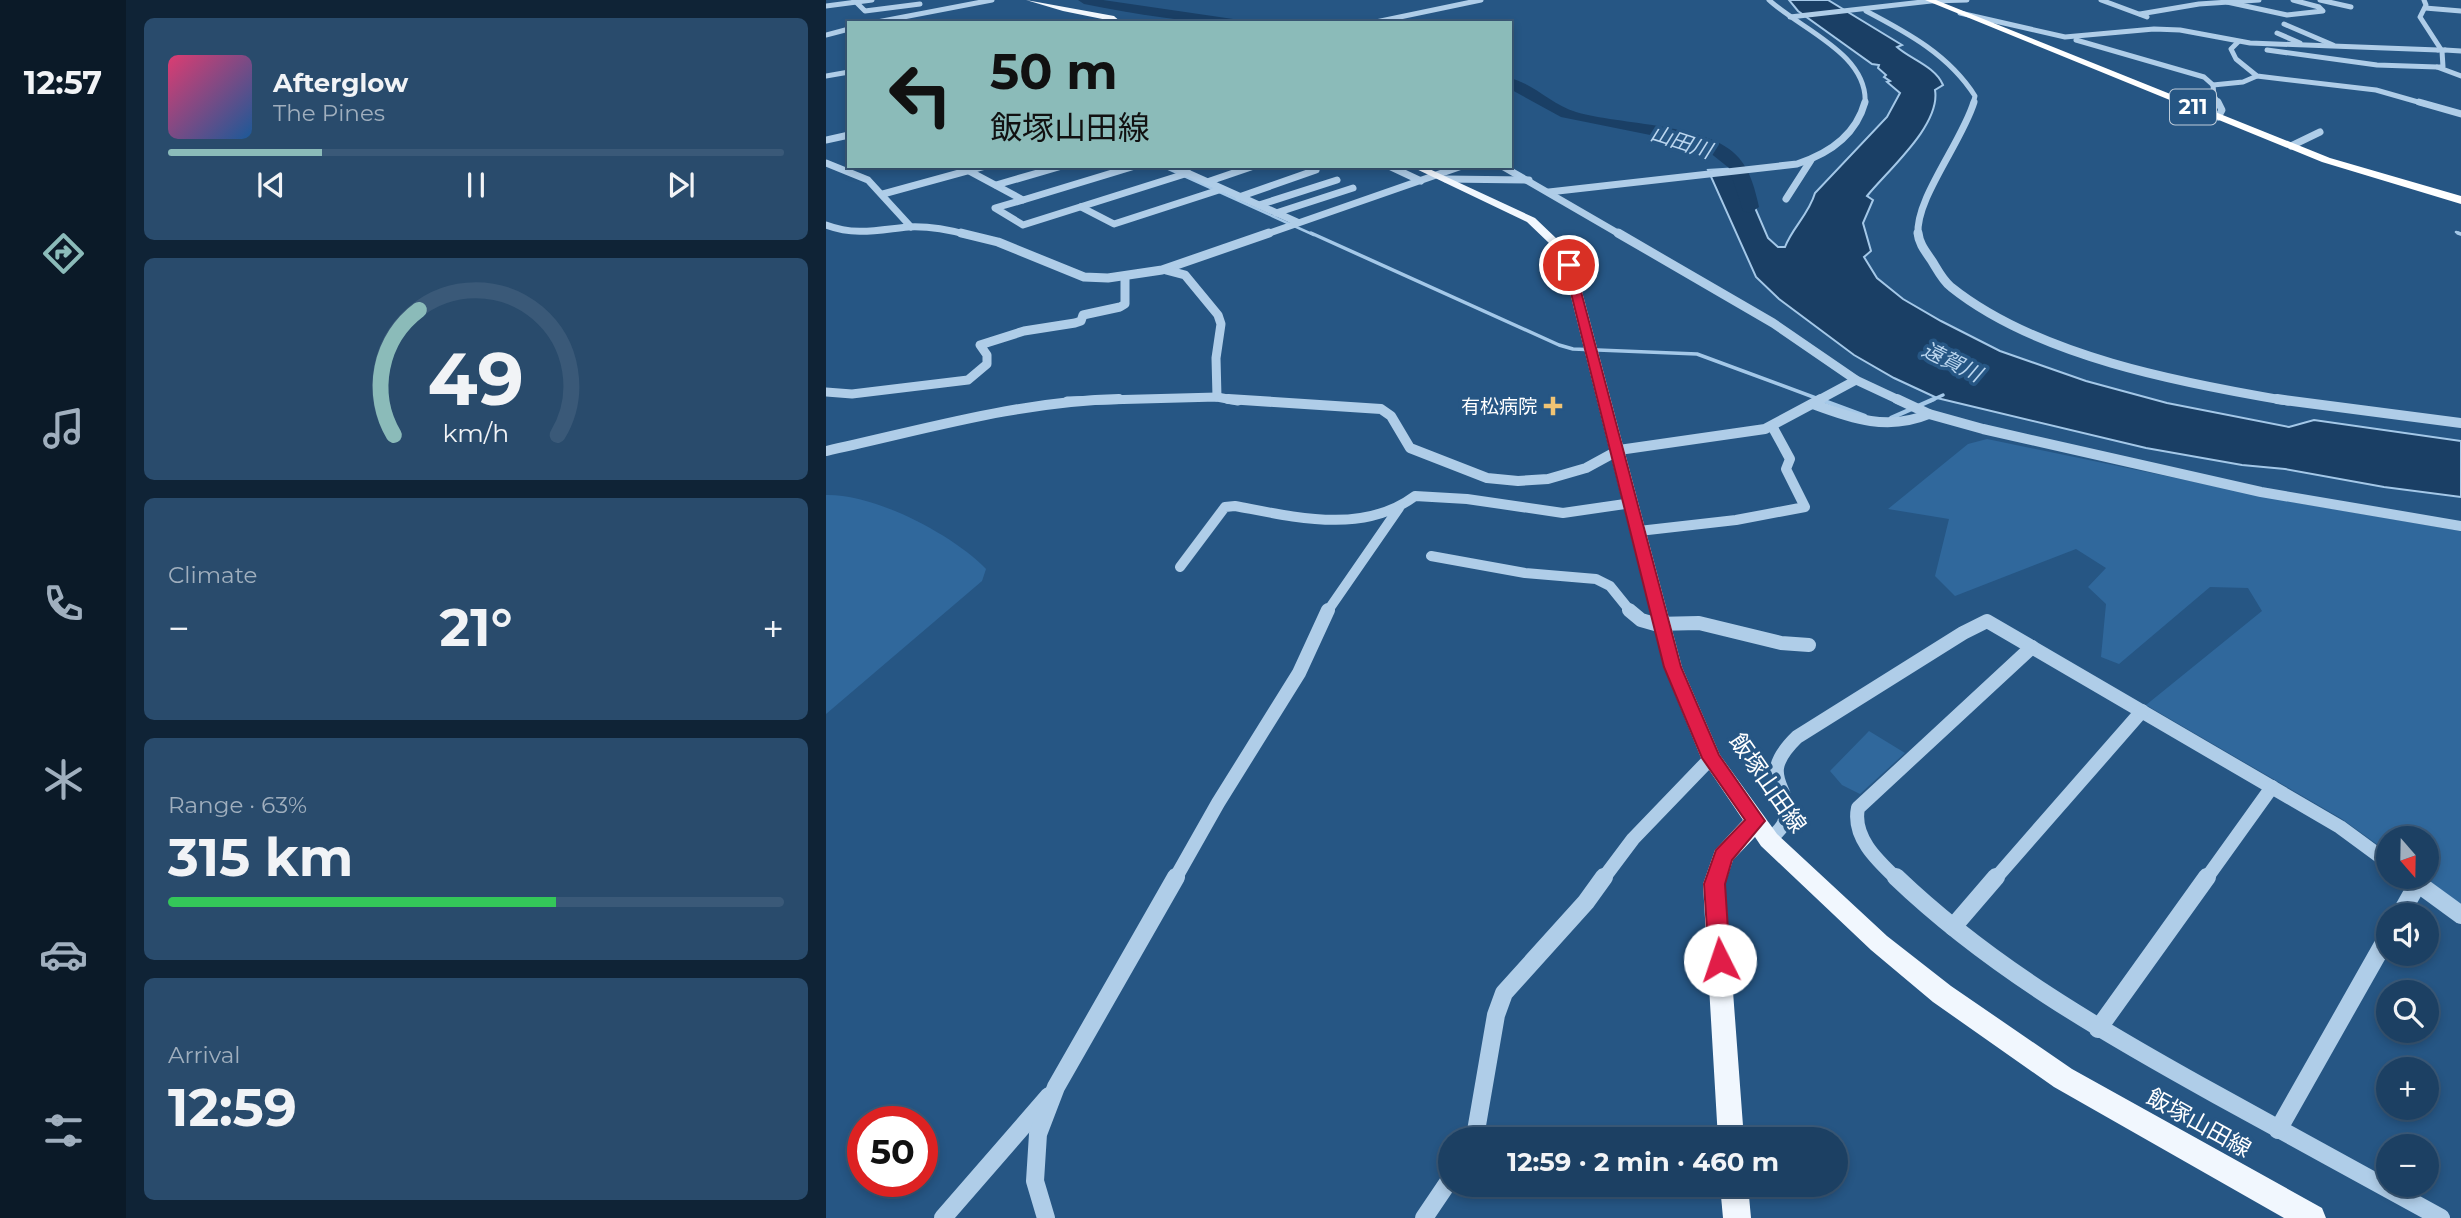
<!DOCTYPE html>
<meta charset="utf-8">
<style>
:root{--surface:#1c4063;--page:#294b6c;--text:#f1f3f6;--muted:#a0afbe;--line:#3a5978;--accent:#8bbbb9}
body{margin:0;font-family:Montserrat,"Noto Sans JP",sans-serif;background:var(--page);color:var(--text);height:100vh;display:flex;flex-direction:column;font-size:26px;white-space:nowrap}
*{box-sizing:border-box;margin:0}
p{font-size:23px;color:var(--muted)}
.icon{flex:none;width:38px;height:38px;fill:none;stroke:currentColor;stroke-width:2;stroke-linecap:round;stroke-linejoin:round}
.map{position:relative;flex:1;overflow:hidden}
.drawer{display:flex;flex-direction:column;gap:18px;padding:18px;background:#0f2336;width:700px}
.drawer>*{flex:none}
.top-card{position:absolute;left:21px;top:21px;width:665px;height:147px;border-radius:0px;box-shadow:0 4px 10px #0003,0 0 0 2px var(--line);background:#8bbbb9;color:#111;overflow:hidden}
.needle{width:46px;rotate:160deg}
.tools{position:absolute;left:1550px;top:826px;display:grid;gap:14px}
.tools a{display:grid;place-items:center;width:63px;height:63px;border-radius:50%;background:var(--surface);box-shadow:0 4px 10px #0003,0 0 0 2px var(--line);font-size:35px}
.speed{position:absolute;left:21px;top:1106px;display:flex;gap:14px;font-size:35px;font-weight:700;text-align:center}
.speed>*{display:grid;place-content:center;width:91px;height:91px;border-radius:50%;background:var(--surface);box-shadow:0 4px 10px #0003,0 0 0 2px var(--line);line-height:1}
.speed .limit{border:10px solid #d22;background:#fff;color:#111}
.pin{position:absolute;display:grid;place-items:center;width:60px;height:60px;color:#fff;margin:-30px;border:4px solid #fff;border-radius:50%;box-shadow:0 2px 7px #0007}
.me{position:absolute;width:77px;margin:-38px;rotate:356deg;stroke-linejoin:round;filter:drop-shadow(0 0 5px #0008)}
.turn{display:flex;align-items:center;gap:24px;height:147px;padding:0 28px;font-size:32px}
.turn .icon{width:91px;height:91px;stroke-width:2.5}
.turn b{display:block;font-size:49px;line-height:60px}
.big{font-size:52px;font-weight:700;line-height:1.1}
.drawer .tile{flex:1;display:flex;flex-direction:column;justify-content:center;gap:10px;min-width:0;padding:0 24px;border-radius:10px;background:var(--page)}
.drawer .dial{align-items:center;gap:0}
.dial svg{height:182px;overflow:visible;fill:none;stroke:var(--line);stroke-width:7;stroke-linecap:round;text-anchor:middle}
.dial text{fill:var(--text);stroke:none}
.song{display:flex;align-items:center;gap:21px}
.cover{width:84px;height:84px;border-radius:10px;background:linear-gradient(135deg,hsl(340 70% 55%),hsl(210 70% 35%))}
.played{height:7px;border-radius:4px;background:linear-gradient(90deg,var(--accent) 25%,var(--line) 25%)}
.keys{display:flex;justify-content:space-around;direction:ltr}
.heat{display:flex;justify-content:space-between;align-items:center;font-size:38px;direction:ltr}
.charge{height:10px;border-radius:5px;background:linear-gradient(90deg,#34c759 63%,var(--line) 0)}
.trip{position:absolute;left:612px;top:1127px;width:410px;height:70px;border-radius:35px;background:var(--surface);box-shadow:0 4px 10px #0003,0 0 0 2px var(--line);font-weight:700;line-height:70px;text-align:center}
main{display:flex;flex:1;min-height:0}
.dock{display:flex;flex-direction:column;width:126px;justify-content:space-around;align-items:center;background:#0b1a28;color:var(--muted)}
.dock .icon{width:49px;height:49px}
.dock .active{color:var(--accent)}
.dock b{font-size:32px;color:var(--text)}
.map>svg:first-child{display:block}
</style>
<main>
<nav class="dock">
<b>12:57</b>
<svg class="icon active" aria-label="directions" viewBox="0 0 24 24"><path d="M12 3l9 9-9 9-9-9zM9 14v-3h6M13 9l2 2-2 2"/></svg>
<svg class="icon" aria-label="music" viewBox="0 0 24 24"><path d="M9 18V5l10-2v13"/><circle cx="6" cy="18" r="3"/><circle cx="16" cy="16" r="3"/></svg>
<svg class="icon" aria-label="phone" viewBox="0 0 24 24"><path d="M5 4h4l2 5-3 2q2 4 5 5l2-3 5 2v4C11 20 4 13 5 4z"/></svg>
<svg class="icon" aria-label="climate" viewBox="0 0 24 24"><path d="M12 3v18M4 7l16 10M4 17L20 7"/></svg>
<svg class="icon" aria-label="car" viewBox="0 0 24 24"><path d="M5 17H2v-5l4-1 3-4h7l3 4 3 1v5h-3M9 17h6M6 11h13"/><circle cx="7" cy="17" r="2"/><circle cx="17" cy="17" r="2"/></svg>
<svg class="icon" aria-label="filters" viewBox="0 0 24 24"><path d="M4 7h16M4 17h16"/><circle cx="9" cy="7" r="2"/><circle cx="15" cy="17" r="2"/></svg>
</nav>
<section class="drawer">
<div class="tile">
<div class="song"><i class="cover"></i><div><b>Afterglow</b><p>The Pines</p></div></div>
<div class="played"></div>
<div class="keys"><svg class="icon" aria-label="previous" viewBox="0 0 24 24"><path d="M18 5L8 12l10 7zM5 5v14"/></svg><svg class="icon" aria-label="pause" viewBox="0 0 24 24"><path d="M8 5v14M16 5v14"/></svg><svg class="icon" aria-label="next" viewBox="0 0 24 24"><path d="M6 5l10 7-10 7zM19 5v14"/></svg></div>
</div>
<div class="tile dial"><svg viewBox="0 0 100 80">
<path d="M14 69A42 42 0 1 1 86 69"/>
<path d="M14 69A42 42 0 0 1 25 14" stroke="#8bbbb9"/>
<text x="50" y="56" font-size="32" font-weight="700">49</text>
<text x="50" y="72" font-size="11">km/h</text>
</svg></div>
<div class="tile"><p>Climate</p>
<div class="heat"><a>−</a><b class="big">21°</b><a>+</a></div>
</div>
<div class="tile"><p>Range · 63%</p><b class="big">315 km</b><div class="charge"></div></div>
<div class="tile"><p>Arrival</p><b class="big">12:59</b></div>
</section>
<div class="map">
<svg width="1635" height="1218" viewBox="0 0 1635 1218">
<rect width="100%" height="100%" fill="#265684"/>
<g fill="#30689c">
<path d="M1161 439 1466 502 1635 531V905L1596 877H1601V838H1563V853L1516 819 1320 705 1436 611 1422 588 1384 587 1293 664 1275 657 1280 604 1262 587 1280 568 1250 549 1129 596 1109 576 1123 519 1062 509 1142 444Z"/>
<path d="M0 495C49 494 126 534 160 569L156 581 0 714Z"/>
<path d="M1043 731 1079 753 1034 794 1016 785 1004 771Z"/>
</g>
<path fill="#1a3f65" stroke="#a4c8e8" stroke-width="2" d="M963 0H1002L1076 45 1071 47C1084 59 1109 66 1117 85L1109 90C1115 125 1062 170 1041 196L1047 200 1037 223 1045 251 1038 257 1051 278 1077 299 1115 321 1174 351 1260 381 1341 403 1463 427 1488 420 1635 441V497L1558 487 1459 469 1416 465 1320 448 1111 398 1068 378 1028 355 953 299 930 277 882 170 912 168 942 238 952 247H959C966 228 983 214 989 193L1061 117 1074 93 1061 82 1064 81 1058 77 1060 75 1052 68 1053 65 1046 64 972 11Z"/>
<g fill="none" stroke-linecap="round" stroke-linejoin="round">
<g stroke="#a4c8e8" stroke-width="2.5">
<path d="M336 166 488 235"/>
<path d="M1630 232 1635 234"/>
</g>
<g stroke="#a4c8e8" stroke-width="3.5">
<path d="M485 233 733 345 747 349 871 354 998 401"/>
<path d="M1632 233 1635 234"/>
<path d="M1104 401 1117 395"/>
</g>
<g stroke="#a4c8e8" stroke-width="4.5">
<path d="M993 399 1039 416"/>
<path d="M1065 418 1108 399"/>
</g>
<g fill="#1a3f65" fill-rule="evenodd">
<path d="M252 0H277L407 19 413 23C360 23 310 14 258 4Z"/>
<path d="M684 78C708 84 726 105 750 112 793 125 884 123 913 158 925 172 929 190 933 207L924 213 917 211 903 168 883 152 849 140 735 117 684 89Z"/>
</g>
<g stroke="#afcde8" stroke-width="5">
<path d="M28 0 39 11 94 4"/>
<path d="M943 0C974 29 1043 54 1039 104"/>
<path d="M1275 0 1321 17"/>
<path d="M1494 0 1525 7"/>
<path d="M1598 0 1600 5 1594 17 1616 51 1617 67H1611L1635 76"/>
<path d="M1401 2 1461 15 1497 11 1493 7 1467 0"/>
<path d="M0 6 46 0"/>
<path d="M1599 8 1635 11"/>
<path d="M1040 11C1082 33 1123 55 1149 96L1147 104"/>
<path d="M1134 13 1239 37 1328 29 1354 30 1424 43 1612 50"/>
<path d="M1314 14 1373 4 1433 0"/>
<path d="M964 17 1105 1 1141 0"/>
<path d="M46 23 166 0"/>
<path d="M545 23 655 0"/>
<path d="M1458 24 1507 45"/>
<path d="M1451 33 1474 43"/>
<path d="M0 35 23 29"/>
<path d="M1250 40 1378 77 1387 85 1417 82 1431 76"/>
<path d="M1412 42 1405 49 1410 59 1431 76 1550 90 1599 104"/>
<path d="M1441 50 1551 65 1611 67"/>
<path d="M1619 50 1635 51"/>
<path d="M0 76 23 72"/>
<path d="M1387 85 1388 96 1393 104"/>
</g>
<g stroke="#afcde8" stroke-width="7">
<path d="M1392 102 1396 110 1392 117"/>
<path d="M1593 102 1635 114"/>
<path d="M0 140 23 135"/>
<path d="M1465 146 1494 132"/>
<path d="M0 163 42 180 85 227"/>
<path d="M346 166 471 222"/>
<path d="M563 166 595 181"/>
<path d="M676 166 795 235"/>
<path d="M143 171 197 200 169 208 197 225 362 173"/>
<path d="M620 179 703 180"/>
<path d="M381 182 428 166"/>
<path d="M170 185 236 166"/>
<path d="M723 192 971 164C1002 154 1030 135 1039 102"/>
<path d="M57 194 159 166"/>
<path d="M413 197 490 170"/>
<path d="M960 199 985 160"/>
<path d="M197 200 309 166"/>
<path d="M433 205 511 180"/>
<path d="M255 207 288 224 396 189"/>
<path d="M450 213 527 188"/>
<path d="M0 225C29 236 52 230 82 227 101 226 124 230 142 235"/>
<path d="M438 235 636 166"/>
<path d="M1092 235C1089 199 1136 142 1148 102"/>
</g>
<g stroke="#afcde8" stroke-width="9">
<path d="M135 233 172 242 258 277 282 278 336 270 443 233"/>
<path d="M792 233 947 323 1030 380 1075 401"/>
<path d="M1092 233C1093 244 1100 252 1106 261 1111 269 1117 281 1125 287 1211 356 1355 383 1462 401"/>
<path d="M340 270 359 275 392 315 395 324 390 358 391 397"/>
<path d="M0 392 26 394 142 380 161 364V355L154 345 198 331 249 323 255 321 257 315 294 307 299 304V277"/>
<path d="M241 401 391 397 412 401"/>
<path d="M991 401 1030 380"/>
</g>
<g stroke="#afcde8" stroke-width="10">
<path d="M402 399 555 409 565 416 584 448 661 478 692 481 722 479 760 468 793 450 939 429 995 399"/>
<path d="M1071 399 1103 414 1157 429 1435 492 1635 526"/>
<path d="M1451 399 1635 423"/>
<path d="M987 404C1027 419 1062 431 1103 414"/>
<path d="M0 451C97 430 194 401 293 399"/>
<path d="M813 531 910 520 979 507 960 469 964 459 946 426"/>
<path d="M605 556 699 573 770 579 784 586 805 612"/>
<path d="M354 567 399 507 409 506C468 517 537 535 589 496L641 499 737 513 806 503"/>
<path d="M501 612 573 508"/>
</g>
<g stroke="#afcde8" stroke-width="14">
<path d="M803 610 815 620 829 624 873 623 955 643 983 645"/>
<path d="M943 840C948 835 955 830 958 823 972 786 926 781 971 737L1137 633 1161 621 1514 827 1563 863"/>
<path d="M1582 877 1585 879"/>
<path d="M349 879 392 803 473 673 502 610"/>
<path d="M777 879 807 839 885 758"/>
<path d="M1071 879C1051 860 1026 837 1032 808L1206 647"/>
<path d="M1169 879 1316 711"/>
<path d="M1380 879 1446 787"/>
</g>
<g stroke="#afcde8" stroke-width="18">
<path d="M1070 877C1164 967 1277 1032 1391 1095 1466 1136 1540 1177 1615 1218"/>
<path d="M1583 877 1635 915"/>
<path d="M1574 915 1592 883"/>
<path d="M1127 927 1170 877"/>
<path d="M1272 1029 1381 877"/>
<path d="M1452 1130 1563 934"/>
<path d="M645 1139 650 1131 670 1015 678 993 760 902 778 877"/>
<path d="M117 1218 223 1096"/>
<path d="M220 1218 209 1181 212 1134 230 1087 350 877"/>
<path d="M598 1218 625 1178"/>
</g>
<g fill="#f1f7fe" fill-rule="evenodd">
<path d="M200 0 288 16 296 23 237 11Z"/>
<path d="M584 166H597L709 218 732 240 749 265 856 667 894 755 951 834 1061 936 1125 986 1246 1069 1496 1208 1500 1218H1458L1228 1087 1107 1002 1045 950 935 846 929 837 907 860 899 884 918 1139H892L877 884 889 850 917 820 875 758 838 667 737 265 724 244 701 222Z"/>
<path d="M894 1185H922L925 1218H897Z"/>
</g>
<path fill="#fff" fill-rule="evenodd" d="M1099 0H1110L1504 158 1635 196V204L1496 162Z"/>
<path stroke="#afcde8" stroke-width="5" d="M1612 50H1619"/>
</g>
<path fill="#e11d48" stroke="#92132f" stroke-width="2" d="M743 261 748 265 855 667 893 755 939 821 906 860 899 884 904 960 901 967 894 970 886 967 883 960 878 884 890 850 919 820 876 758 838 667 738 265Z"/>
<path fill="#f1c474" stroke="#265684" stroke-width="2.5" d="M723.5 395.5h7v7h7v7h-7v7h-7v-7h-7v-7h7z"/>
<g text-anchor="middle" stroke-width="7" stroke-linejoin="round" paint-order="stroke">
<g font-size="19" fill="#fff" stroke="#265684" text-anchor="end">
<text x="711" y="413">有松病院</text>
</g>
<rect fill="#265684" stroke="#beccda" stroke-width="2" x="1344" y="89.5" width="46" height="35" rx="5"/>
<g font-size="21" font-weight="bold" fill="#fff">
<text x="1367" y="114">211</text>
</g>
<g font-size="21" font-style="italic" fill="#bbd6ef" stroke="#265684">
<text transform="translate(855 142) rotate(18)" y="7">山田川</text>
<text transform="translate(1126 362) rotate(26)" y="7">遠賀川</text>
</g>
<g font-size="23" fill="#fff" stroke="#265684">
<text transform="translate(942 783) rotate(55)" y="8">飯塚山田線</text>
<text transform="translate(1373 1123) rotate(29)" y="8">飯塚山田線</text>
</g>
</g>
</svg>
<div class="tools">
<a><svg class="needle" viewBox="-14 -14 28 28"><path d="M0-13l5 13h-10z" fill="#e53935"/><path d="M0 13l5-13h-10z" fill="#a0afbe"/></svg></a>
<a><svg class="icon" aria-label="sound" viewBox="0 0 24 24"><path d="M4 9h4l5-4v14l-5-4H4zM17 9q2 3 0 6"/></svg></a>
<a><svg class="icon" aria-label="search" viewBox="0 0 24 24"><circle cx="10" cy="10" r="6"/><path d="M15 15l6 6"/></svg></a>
<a>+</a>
<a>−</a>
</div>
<div class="speed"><div class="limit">50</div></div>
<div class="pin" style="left:743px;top:265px;background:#d93025"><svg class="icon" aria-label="arrive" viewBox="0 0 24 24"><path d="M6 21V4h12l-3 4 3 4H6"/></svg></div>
<svg class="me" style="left:894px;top:960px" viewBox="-20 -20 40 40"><circle r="19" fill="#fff"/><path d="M0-13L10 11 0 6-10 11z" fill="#e11d48"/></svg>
<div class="trip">12:59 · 2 min · 460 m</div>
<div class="top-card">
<div class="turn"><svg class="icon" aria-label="left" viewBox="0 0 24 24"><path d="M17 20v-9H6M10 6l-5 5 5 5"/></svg><div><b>50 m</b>飯塚山田線</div></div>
</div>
</div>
</main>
